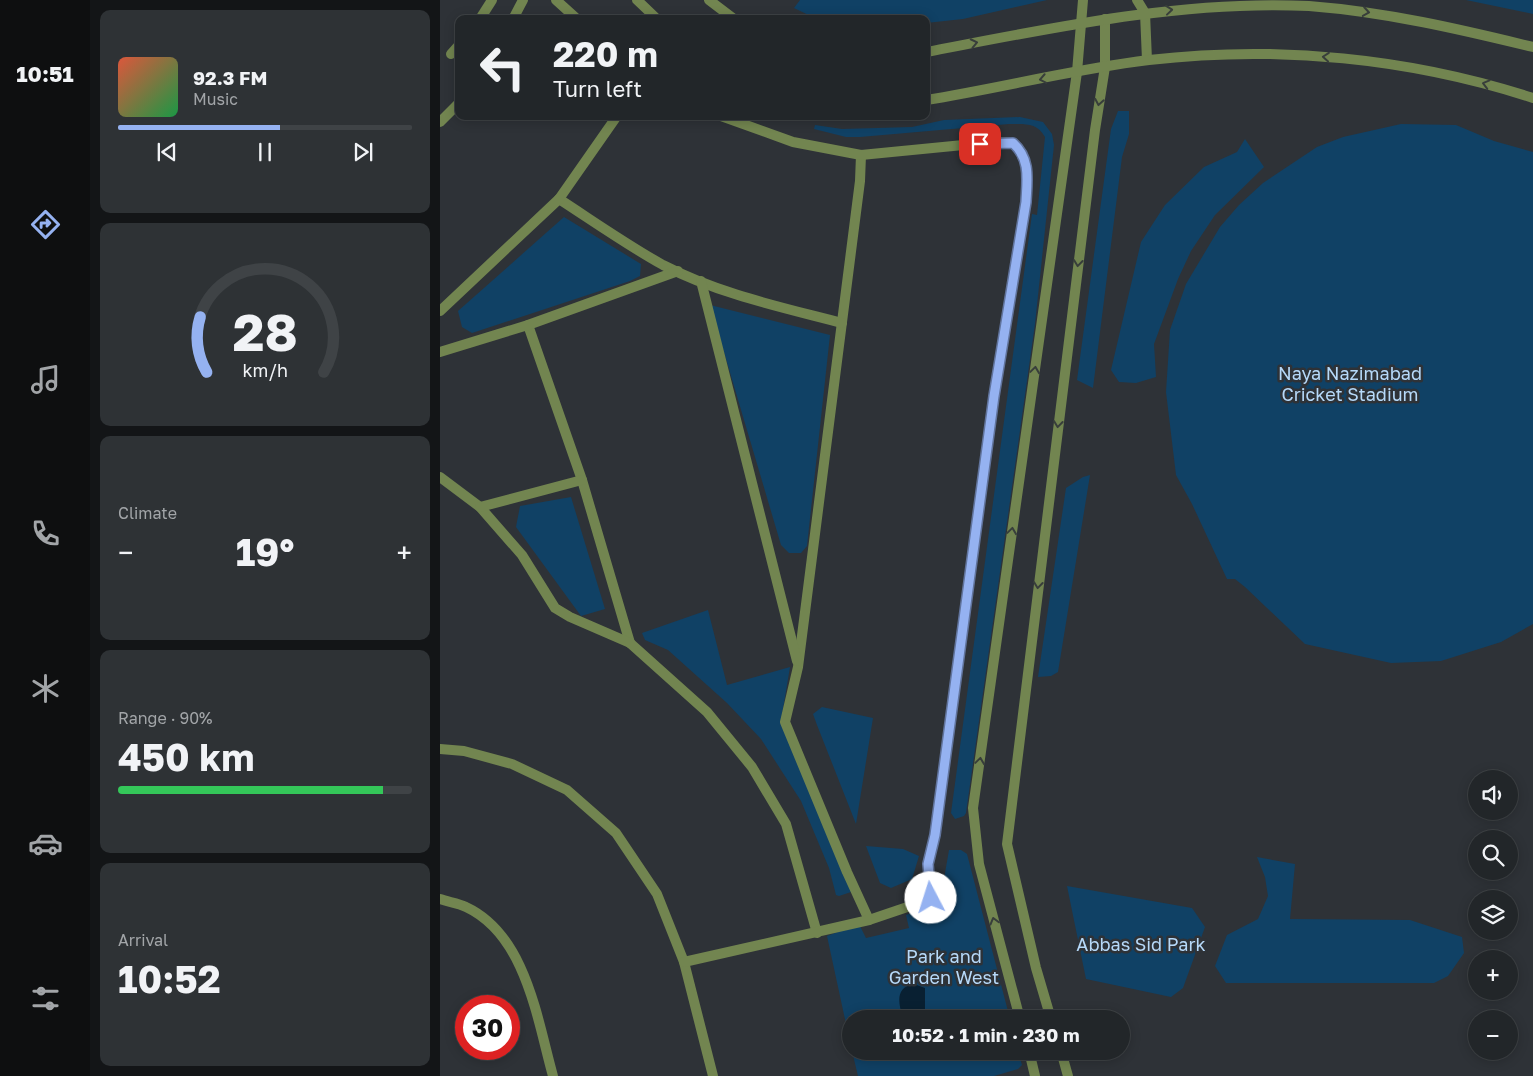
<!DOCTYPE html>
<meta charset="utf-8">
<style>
:root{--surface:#222629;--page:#2e3235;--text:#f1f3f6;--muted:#a2a5a8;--line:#3f4346;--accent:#95b2f1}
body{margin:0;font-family:"Golos Text",sans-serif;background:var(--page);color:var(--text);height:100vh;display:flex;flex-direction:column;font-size:19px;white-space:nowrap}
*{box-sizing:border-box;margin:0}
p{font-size:16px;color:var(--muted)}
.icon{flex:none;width:28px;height:28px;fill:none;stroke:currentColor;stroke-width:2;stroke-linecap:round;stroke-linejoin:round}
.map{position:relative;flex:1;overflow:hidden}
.details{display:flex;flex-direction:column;gap:10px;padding:10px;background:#131517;width:350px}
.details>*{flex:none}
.top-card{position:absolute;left:15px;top:15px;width:475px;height:105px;border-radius:10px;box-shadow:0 2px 12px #0003,0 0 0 1px var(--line);background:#222629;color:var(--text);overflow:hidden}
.buttons{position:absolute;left:1028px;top:770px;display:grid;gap:10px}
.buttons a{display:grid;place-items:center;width:50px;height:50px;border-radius:50%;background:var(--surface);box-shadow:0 2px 12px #0003,0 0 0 1px var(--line);font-size:25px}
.speed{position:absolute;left:15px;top:995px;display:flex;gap:10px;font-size:25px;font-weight:700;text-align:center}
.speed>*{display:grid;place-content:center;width:65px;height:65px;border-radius:50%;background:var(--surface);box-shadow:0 2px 12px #0003,0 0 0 1px var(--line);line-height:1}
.speed .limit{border:8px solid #d22;background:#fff;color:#111}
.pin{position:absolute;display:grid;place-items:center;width:42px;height:42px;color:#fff;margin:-21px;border-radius:10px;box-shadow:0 2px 8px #0006}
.me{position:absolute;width:55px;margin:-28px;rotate:355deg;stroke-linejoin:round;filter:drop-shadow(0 0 4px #0008)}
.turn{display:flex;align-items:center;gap:18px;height:105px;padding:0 15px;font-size:22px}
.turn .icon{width:65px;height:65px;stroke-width:2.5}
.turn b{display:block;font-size:35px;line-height:42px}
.big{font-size:38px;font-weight:700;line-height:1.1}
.details .tile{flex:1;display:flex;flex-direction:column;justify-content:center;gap:8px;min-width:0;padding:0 18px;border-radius:10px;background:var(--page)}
.details .dial{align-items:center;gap:0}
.dial svg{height:130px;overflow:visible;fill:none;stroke:var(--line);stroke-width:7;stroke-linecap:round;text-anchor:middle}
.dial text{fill:var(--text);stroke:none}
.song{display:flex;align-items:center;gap:15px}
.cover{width:60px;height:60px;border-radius:8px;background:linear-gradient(135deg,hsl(10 70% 55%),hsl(140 70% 35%))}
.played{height:5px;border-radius:2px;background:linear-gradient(90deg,var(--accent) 55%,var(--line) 55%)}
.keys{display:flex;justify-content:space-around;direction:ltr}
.heat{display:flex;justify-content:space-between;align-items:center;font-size:28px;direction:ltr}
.charge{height:8px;border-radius:4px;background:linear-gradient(90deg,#34c759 90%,var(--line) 0)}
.trip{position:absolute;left:402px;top:1010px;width:288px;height:50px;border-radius:25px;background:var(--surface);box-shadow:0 2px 12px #0003,0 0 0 1px var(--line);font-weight:700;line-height:50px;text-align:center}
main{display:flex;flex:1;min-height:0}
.tabs{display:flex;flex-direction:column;width:90px;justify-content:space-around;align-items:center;background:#0e0f10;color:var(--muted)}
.tabs .icon{width:35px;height:35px}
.tabs .on{color:var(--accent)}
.tabs b{font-size:22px;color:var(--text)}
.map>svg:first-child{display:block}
</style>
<main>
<nav class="tabs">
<b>10:51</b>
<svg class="icon on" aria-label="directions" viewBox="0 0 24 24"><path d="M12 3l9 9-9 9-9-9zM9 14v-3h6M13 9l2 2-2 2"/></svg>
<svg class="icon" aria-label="music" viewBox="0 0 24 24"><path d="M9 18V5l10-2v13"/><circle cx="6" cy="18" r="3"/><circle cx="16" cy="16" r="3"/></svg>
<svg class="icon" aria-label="phone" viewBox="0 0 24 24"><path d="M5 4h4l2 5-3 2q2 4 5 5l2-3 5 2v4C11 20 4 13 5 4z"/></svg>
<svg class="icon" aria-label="climate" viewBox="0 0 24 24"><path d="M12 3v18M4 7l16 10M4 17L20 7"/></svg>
<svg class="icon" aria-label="car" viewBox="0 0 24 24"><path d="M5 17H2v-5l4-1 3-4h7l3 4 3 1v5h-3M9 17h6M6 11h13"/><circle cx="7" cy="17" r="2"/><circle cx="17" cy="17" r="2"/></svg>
<svg class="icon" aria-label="filters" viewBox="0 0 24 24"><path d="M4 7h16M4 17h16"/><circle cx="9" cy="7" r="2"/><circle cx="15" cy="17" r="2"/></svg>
</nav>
<section class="details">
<div class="tile">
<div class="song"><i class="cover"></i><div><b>92.3 FM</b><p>Music</p></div></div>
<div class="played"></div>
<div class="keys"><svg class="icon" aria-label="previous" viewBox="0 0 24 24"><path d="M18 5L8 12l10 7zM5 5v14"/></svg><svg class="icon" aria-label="pause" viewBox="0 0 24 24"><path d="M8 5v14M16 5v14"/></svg><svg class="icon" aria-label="next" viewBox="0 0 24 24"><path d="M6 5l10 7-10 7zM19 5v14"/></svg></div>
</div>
<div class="tile dial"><svg viewBox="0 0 100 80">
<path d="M14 69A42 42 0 1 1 86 69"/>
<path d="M14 69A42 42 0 0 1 10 35" stroke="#95b2f1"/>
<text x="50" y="56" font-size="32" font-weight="700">28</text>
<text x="50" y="72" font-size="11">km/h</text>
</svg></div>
<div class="tile"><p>Climate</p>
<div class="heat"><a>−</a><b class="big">19°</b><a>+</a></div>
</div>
<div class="tile"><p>Range · 90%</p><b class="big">450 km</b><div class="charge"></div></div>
<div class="tile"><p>Arrival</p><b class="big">10:52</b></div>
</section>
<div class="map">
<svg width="1093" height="1076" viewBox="0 0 1093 1076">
<rect width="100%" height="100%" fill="#2e3237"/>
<g fill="#104165">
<path d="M360 0H607L523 19 486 23V19H377L354 8Z"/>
<path d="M1026 0H1093V14Z"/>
<path d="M678 111H689V134L682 157 653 388 637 380 671 129Z"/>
<path d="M580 117 603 122 612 134 614 145 595 324 526 813 524 816 515 819 511 813 592 214 597 215 605 137C597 122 584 124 569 124L420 137H406L374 129 375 125 402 129 472 127 504 120Z"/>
<path d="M961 124 1016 125 1054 141 1093 152V624L1061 642 1001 661 951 663 865 644 805 587 795 579H787L752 504 736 475 726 392 730 330 746 284 780 227 799 205 823 183 877 147 903 137Z"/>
<path d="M805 139 824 167 775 215 751 251 738 279 714 344 716 377 696 383 679 382 671 370 701 242 725 205 764 167 797 152Z"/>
<path d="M124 217 201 264 200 276 190 281 32 333 22 327 18 311Z"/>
<path d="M270 305 390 335 367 546 361 553H349L341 545Z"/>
<path d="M650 475 618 672 611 676 598 677 626 488 643 477Z"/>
<path d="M131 497 165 609 141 616 76 527 80 506Z"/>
<path d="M268 610 287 685 350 667 341 721 406 875 411 892 399 896 396 895 389 868 361 801 321 739 287 703 228 650 205 640 202 633Z"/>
<path d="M382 707 433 718 416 824 377 725 373 714Z"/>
<path d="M426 846 463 849 479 856 472 879 451 888 440 883Z"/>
<path d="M509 850H521L527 854 570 1019H411V1047L387 936 419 924 426 938 469 928 466 915 500 902Z"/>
<path d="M817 857 855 864 850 919 970 920 1022 937 1024 953 1008 976 994 983H786L775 966 787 935 818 919 828 896 825 877Z"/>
<path d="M627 886 752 908 765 927 743 988 731 997 646 979Z"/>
<path d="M412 1051H578L582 1065 578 1069 554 1076H418Z"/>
<path d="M639 1051H664L662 1055 643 1057Z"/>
</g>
<path fill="#092032" d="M474 984 485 988V1013L482 1019H457L462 1015C458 1001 456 987 474 984Z"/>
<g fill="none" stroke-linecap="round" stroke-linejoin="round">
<g stroke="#728550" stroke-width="10">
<path d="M40 19 52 0"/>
<path d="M11 54 19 45"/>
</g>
<g stroke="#728550" stroke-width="10">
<path d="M116 0 137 19"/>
<path d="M697 0 705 13 707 60"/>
<path d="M73 19 83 0"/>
<path d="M0 122 19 103"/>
<path d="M421 155 420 181 358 667 345 722 407 872 429 920"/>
<path d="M119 199C153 221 187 245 223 265 279 294 341 307 402 323"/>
<path d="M261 281 357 661"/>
<path d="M0 311 119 199 177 116"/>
<path d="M88 325 142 480 190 643"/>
<path d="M0 352 88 325 238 271"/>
<path d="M0 477 40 507 82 555 115 608 130 617 190 643 267 712 312 767 346 824 377 933"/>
<path d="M40 507 142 480"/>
<path d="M0 749 24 751 72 764 127 790 176 833 217 894 244 962 273 1076"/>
<path d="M0 899C8 902 18 903 26 907 86 935 97 1019 113 1076"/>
<path d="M244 962 429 920 491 899 488 864 495 835 554 396 586 202C587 180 591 159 573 143L554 142 421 155 353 142 281 116"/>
<path d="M580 1019 539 864 533 808 637 72 643 0"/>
<path d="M611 1019 596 968 567 844 655 130 665 67V19"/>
<path d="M589 1051 595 1076"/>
<path d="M621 1051 628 1076"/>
</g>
<g stroke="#728550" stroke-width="10">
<path d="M197 0 217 19"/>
<path d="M269 0 294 19"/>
<path d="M486 52C612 28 740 0 869 6 946 12 1019 29 1093 47"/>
<path d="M486 100C561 88 634 69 709 60 838 45 970 58 1093 98"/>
</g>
</g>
<defs><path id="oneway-chevron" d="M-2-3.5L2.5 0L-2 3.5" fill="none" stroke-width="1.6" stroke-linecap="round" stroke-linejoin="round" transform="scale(1.25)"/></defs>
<g stroke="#383e3b">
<use href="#oneway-chevron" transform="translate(729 10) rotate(-6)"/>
<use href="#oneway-chevron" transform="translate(926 12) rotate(9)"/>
<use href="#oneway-chevron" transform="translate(534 43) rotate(-12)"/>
<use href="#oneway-chevron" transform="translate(886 57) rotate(-175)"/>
<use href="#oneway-chevron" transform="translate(603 79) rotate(169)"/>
<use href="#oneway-chevron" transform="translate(1046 84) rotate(-165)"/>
<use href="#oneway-chevron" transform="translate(659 102) rotate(100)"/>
<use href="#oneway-chevron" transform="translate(638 263) rotate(97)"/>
<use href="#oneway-chevron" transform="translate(595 370) rotate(-82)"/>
<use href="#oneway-chevron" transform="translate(618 424) rotate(97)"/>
<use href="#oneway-chevron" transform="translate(572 531) rotate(-82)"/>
<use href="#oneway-chevron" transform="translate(598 585) rotate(97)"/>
<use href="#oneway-chevron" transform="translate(540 761) rotate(-82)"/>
<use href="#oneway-chevron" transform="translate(554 921) rotate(-105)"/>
</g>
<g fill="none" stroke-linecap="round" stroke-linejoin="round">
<defs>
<path id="route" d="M491 898 488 864 495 835 554 396 586 202C587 180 591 159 573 143L540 144"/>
</defs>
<use href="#route" stroke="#61749d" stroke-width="12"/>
<use href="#route" stroke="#95b2f1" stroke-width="9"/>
</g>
<g text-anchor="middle" stroke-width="5" stroke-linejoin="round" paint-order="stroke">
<g font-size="18" fill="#b6d9f9" stroke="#2e3237">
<text x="910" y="380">Naya Nazimabad<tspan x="910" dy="21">Cricket Stadium</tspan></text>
<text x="701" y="951">Abbas Sid Park</text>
<text x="504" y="963">Park and<tspan x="504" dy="21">Garden West</tspan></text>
</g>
</g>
</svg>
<div class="buttons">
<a><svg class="icon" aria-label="sound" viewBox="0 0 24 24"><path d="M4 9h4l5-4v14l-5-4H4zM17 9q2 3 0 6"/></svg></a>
<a><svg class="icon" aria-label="search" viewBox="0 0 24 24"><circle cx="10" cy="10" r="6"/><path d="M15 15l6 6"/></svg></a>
<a><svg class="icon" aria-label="layers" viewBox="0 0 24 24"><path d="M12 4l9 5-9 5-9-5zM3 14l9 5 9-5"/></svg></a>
<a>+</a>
<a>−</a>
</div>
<div class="speed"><div class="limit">30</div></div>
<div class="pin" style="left:540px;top:144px;background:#d93025"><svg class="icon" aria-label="arrive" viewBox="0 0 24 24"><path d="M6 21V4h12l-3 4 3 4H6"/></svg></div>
<svg class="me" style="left:491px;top:898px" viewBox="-20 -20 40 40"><circle r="19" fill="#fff"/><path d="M0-13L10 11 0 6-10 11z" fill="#95b2f1"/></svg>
<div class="trip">10:52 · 1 min · 230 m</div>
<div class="top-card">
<div class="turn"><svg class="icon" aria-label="left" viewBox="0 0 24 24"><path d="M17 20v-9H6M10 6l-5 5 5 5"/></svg><div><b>220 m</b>Turn left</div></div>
</div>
</div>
</main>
